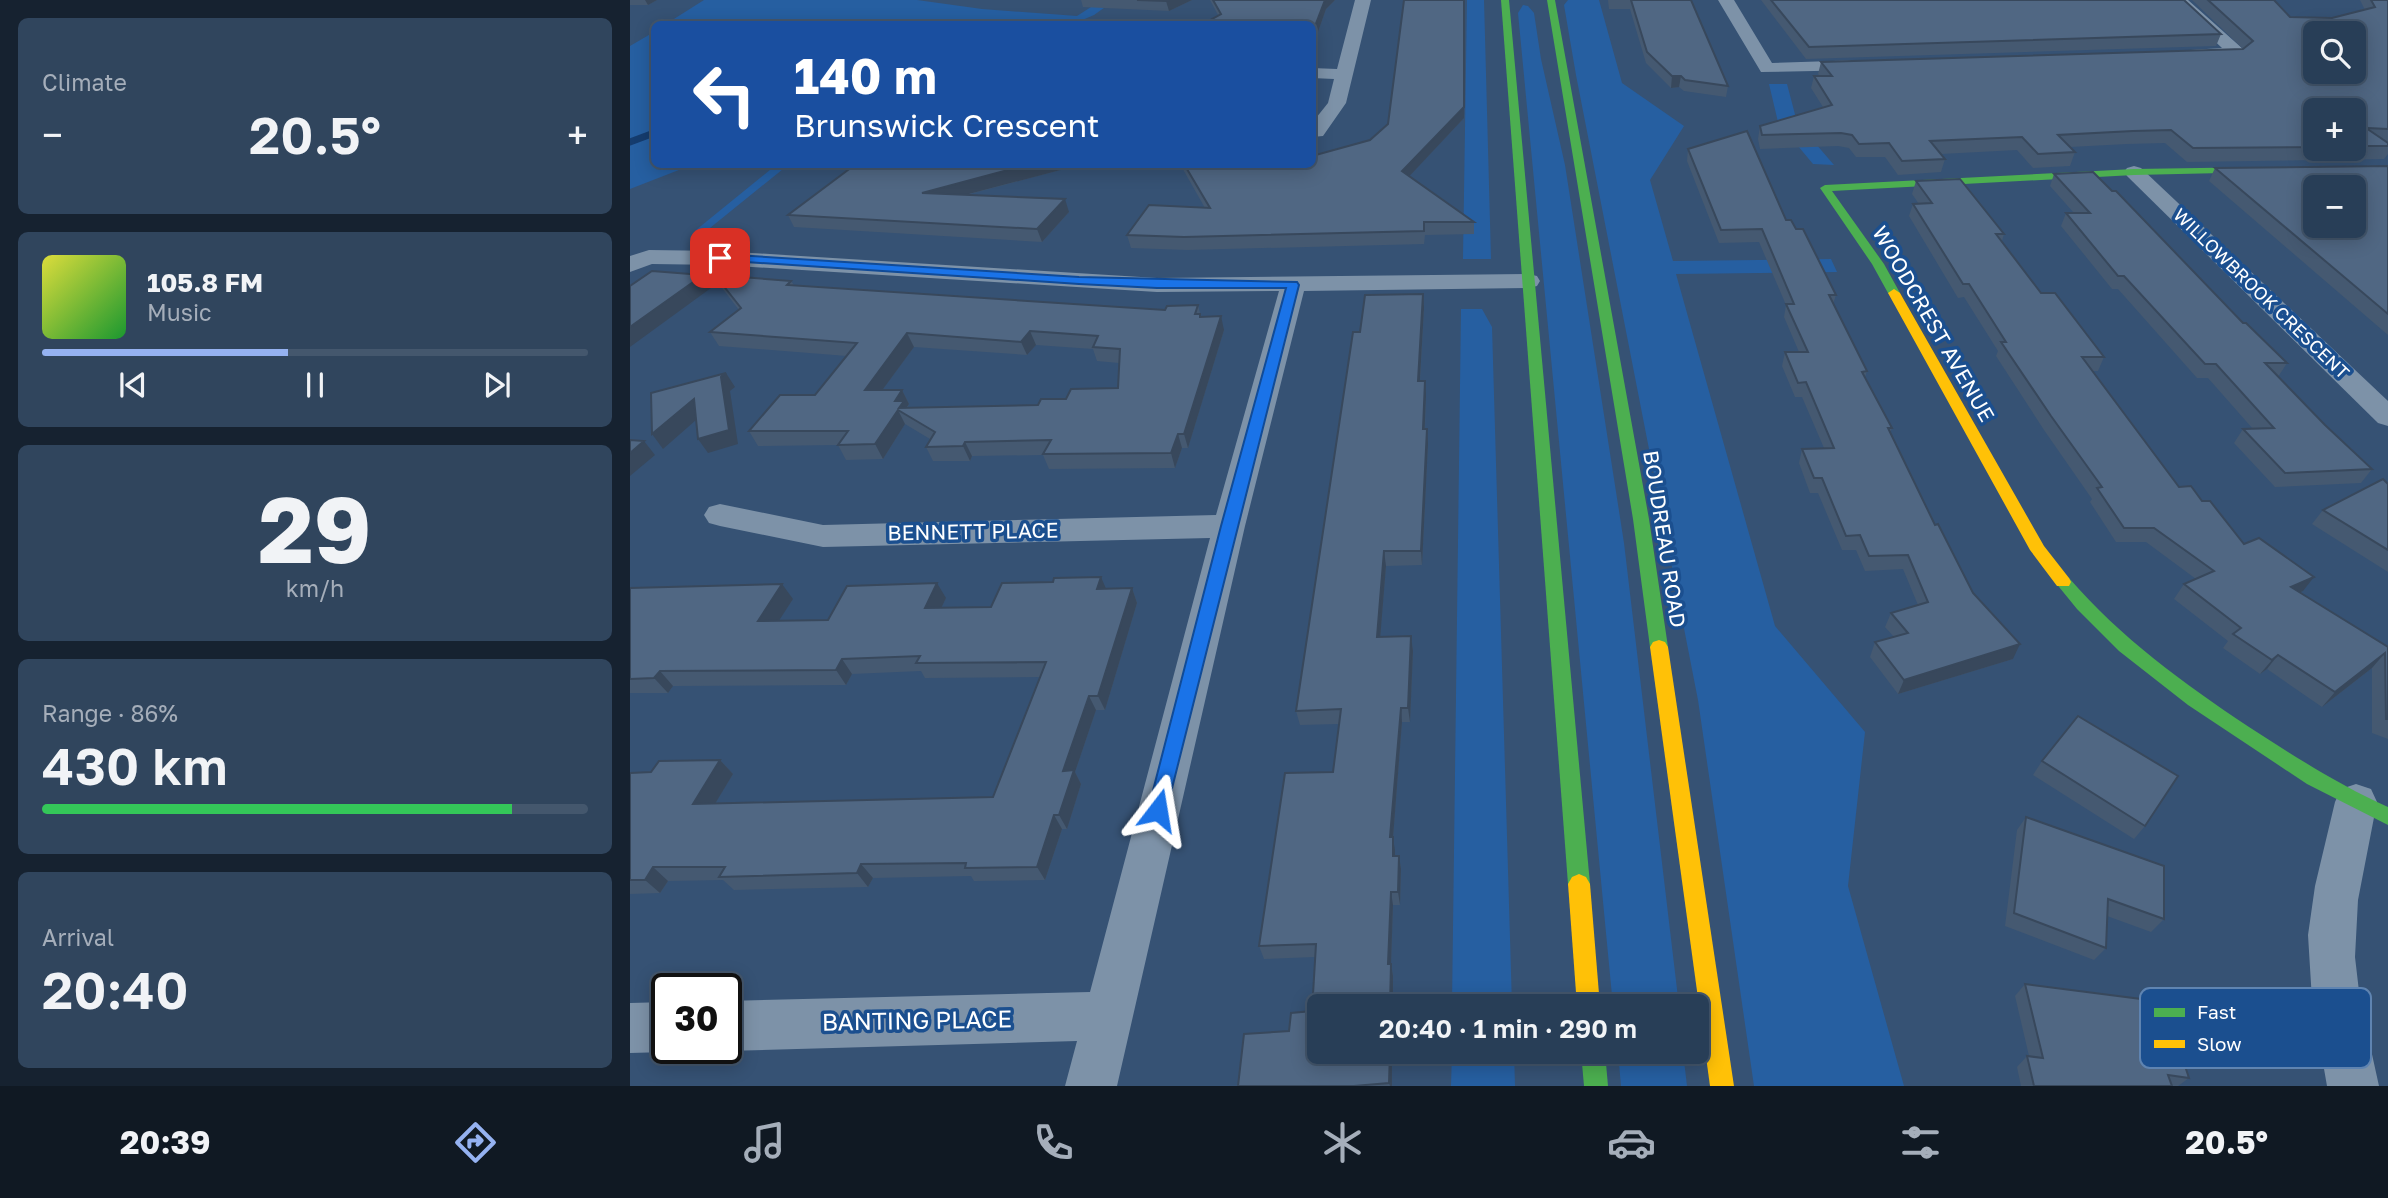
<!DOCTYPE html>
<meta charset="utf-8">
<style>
:root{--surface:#283e57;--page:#30455d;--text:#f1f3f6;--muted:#a5aeba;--line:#44576d;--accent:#95b2f1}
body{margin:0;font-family:"Golos Text",sans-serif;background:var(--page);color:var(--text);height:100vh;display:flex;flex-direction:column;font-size:26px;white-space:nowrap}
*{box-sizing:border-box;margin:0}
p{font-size:23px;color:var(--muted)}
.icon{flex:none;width:38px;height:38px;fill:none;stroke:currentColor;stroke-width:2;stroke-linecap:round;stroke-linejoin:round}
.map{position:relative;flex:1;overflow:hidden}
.panel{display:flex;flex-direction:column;gap:18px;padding:18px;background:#162230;width:630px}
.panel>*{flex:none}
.banner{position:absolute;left:21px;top:21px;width:665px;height:147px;border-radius:10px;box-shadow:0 4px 18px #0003,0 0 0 2px var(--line);background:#1a4fa0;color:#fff;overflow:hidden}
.fabs{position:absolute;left:1673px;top:21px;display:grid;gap:14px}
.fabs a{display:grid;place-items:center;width:63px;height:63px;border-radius:10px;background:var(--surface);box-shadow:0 4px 18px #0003,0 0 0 2px var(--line);font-size:35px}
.speed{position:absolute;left:21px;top:973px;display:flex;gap:14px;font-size:35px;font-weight:700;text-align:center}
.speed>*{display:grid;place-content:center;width:91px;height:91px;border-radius:50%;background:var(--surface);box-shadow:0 4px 18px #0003,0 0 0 2px var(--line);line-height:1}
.speed .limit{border:4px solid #111;border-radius:10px;background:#fff;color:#111}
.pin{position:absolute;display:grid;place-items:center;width:60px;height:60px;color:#fff;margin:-30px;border-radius:14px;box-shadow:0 4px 10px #0006}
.me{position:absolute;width:77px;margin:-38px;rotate:14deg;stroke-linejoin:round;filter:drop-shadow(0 0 5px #0008)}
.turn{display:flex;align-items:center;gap:24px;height:147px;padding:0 28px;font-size:32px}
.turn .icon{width:91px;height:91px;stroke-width:2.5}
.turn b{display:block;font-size:49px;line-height:60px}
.big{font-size:52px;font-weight:600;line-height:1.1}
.panel .card{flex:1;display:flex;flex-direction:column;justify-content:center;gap:10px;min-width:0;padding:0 24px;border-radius:10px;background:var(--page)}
.panel .dial{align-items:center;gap:0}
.dial b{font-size:91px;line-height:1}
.song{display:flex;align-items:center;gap:21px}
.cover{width:84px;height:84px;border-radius:10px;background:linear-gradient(135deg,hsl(60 70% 55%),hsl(130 70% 35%))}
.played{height:7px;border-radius:4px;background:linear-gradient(90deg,var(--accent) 45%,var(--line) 45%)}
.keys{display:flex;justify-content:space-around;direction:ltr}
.heat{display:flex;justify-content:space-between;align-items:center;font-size:38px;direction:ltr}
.charge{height:10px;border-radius:5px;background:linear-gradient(90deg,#34c759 86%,var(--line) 0)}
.trip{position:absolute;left:677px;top:994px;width:402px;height:70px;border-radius:10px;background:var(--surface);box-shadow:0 4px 18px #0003,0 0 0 2px var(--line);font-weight:600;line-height:70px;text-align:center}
.tabs{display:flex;height:112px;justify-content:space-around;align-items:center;background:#101923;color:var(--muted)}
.tabs .icon{width:49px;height:49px}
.tabs .selected{color:var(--accent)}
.tabs b{font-size:32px;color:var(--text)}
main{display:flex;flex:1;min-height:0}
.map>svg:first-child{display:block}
</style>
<main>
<section class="panel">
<div class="card"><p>Climate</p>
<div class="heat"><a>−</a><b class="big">20.5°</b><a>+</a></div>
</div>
<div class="card">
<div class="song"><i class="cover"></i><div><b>105.8 FM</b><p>Music</p></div></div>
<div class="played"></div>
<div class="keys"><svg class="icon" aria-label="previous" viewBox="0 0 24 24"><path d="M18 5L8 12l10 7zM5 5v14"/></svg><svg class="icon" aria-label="pause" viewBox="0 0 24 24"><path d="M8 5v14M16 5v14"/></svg><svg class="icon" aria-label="next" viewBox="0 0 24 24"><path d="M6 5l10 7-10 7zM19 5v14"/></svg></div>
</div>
<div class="card dial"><b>29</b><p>km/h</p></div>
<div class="card"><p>Range · 86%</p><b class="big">430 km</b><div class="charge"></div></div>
<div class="card"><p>Arrival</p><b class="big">20:40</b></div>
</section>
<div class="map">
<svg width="1758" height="1086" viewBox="0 0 1758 1086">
<rect width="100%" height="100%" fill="#365274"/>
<g fill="#265fa1">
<path d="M74 0H287L352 9 447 16 472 0H485L464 15 443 24H36Z"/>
<path d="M837 0H854L861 259H833Z"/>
<path d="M938 0H969L992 83 1054 126 1020 180 1043 261 1201 259 1207 272 1046 274 1145 626 1235 732 1218 886 1274 1086H1124L1068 700 946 75 934 5Z"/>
<path d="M893 5 898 6 904 13 911 59 935 165 994 543 1049 1006H983L888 13Z"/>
<path d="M24 32V164L73 165 54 168 0 189V46Z"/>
<path d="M1139 84H1157L1167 122 1204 165 1183 164 1148 122Z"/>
<path d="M146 165H158L75 232 66 230Z"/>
<path d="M831 309H852L862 327 882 1006H822Z"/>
<path d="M822 1052H884L885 1086H821Z"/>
<path d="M988 1052H1053L1057 1086H991Z"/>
</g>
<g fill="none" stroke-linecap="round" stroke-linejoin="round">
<path stroke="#153c6e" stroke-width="7" d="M0 142 24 133"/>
<g fill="#7d92a8" fill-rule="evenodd">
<path d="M725 0H741L716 103 693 136 682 137V123L698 103 704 79 682 78V68L707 69Z"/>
<path d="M1088 0H1104L1142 63 1233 60 1242 65 1233 70 1131 72Z"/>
<path d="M1541 0H1558L1613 49 1615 53 1613 57 1561 58 1559 54 1561 50 1592 48Z"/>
<path d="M1504 166 1511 168 1758 401V426L1748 423 1497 176 1494 172 1497 168Z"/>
<path d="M19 250 90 251 527 278 898 274 907 276 910 281 907 286 898 288 674 291 615 526 487 1086H435L447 1041 96 1051 90 1048H96V1001L460 992 580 538 193 547 90 526 79 523 74 515 79 507 90 504 193 525 586 515 649 291 527 292 90 265 22 264 0 272V256Z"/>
<path d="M1726 784 1741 789 1747 802 1728 900 1725 957 1730 1000 1749 1086H1697L1682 1000 1678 935 1685 886 1705 802 1711 789Z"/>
<path d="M37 1002V1048H45L37 1052 0 1053V1003Z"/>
</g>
<g fill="#4caf50" fill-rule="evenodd">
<path d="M871 0H879L960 884 956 891 949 894 942 891 938 884Z"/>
<path d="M917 0H925L1019 519 1038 647 1035 652H1023L1020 647 1003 519Z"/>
<path d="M1635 167 1638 168V172L1504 175 1202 191 1254 264 1270 293 1264 297 1258 293 1242 264 1190 188 1195 185 1504 169Z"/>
<path d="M1433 576 1439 578C1491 638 1553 683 1619 727 1664 756 1709 785 1758 807V825L1677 784 1558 705 1489 651 1447 609 1425 582 1427 578Z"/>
<path d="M951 1052H975L978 1086H954Z"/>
</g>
<g fill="#ffc107" fill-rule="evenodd">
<path d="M1264 289 1270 293 1414 546 1439 578 1441 582 1439 586H1427L1400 550 1258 293Z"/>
<path d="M1029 640 1035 642 1038 647 1104 1086H1080L1020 647 1023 642Z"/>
<path d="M949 874 956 877 960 884 970 1006H947L938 884 942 877Z"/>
</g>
</g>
<g fill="#455971" fill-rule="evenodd">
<path d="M0 0H27L18 5H0Z"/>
<path d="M451 0H562L539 11 453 7Z"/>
<path d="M580 0H705L696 9 682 49V24L588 15Z"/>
<path d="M978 0H1061L1098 86 1096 97 1054 91 1049 87 1041 88 1016 63 1000 9H979Z"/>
<path d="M1131 0H1554L1591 34 1586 46 1176 59Z"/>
<path d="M1562 0H1644L1660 17 1702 18 1735 10 1730 0H1758V142H1757L1758 143V154L1754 159 1557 162 1535 143 1497 144 1440 147 1445 152 1440 166 1403 168 1387 150 1311 154 1315 159 1311 172 1268 175 1255 157H1226L1219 148 1208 146 1130 149 1128 139 1130 126 1193 107 1181 88 1184 76H1190L1188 74 1191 62 1613 49ZM1685 110H1724V149H1685Z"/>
<path d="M834 118 779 176 844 222V234L795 235 794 244 557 250 501 248 497 235 575 208 550 164H682Z"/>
<path d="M1058 149 1156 220 1166 229 1206 295 1203 304 1237 371 1235 377 1262 428 1260 433 1305 525 1343 593 1383 659 1268 694 1240 657 1245 642 1264 637 1255 627 1261 613 1288 605 1273 569 1235 571 1226 550H1212L1188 493H1180L1169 463 1172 449 1194 448 1172 397H1165L1152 366 1155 352H1169L1154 317 1156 305 1129 242 1089 243 1057 161Z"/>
<path d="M1758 166V335L1579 181 1585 168Z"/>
<path d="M438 168 336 195 439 212 412 242 164 227 158 215Z"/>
<path d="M1424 174 1613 323 1657 363 1648 377 1695 425 1742 469 1731 483 1645 487 1604 443 1613 429H1623L1578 378H1567L1488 289H1482L1431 226 1436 213H1444L1420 186Z"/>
<path d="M1286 181 1374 234 1372 241 1411 293 1474 357 1468 371H1462L1549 487 1572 501 1614 544 1673 591 1670 592 1758 647V739L1742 733V668L1692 707 1637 669 1630 674 1593 648 1598 641 1544 599 1554 584 1566 579 1516 542H1486L1460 502 1462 499 1414 430 1366 356 1368 351 1334 297 1328 298 1279 216 1283 204H1289L1282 194Z"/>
<path d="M85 275 161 281 164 285 535 310 568 305 571 317 594 330 558 448H552L545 468 419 469 413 455 342 456 340 461H303L296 447 300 439 275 424 253 459 216 460 208 445 128 446 119 431 185 395 217 356 89 346 80 332 109 310 92 288ZM406 345 463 349 467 361 489 363 488 388 408 405 277 408 279 404 272 390H252L284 347 397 355Z"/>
<path d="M793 294 794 308 790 381H795L796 395 795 429H797L798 444 792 565 756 566 750 637 781 636 783 651 780 722H772L763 838 765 856H769L771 869 770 905H763L761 964 763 976V1006H690L762 1052V1086H608L659 1031 682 1011 685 957 634 959 629 946 703 772 709 724 670 725 666 711 730 332Z"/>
<path d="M1758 484V572L1682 524 1693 510Z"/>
<path d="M0 588 163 599 148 621 198 620 316 598 311 608 361 607 476 589 502 588 507 603 475 710H466L445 772 451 784 437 829H432L415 880 344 881 341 876 243 878 238 887 104 890 93 880 38 881 30 893 0 894V773L21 772 90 760 103 774 85 803 363 797 410 677 295 678 291 671 222 674 216 685 43 686 38 693H0Z"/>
<path d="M1412 761 1515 826 1504 839 1403 775Z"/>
<path d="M1396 817 1534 919 1521 932 1477 916 1476 948 1464 960 1375 926 1387 830Z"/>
<path d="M1395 984 1562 1061 1555 1067 1559 1078 1548 1086H1391L1387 1067 1397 1056H1399L1385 996Z"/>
</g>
<g fill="#38485c">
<path d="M15 0H27L18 5Z"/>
<path d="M539 0H562L539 11 536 1Z"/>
<path d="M695 0H705L696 9 682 49V34Z"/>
<path d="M835 0 834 118 773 183 772 171Z"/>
<path d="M1042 76H1051L1049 87 1041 88Z"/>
<path d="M400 164H443L438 168 297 205 292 193Z"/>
<path d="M435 199 439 212 412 242 407 229Z"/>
<path d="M73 275 81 288 0 347V327Z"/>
<path d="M793 294 794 308 789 395 788 381Z"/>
<path d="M591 316 594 330 558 448 554 434Z"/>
<path d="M400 331 406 345 397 355 391 342Z"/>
<path d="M277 333 284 347 242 404 235 390Z"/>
<path d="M96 373 105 387 100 391 108 444 78 453 68 439 91 377Z"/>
<path d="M795 381 796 395 794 444 793 429Z"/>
<path d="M272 390 279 404 277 407 270 411 265 401Z"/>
<path d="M64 399 74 413 33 449 22 434Z"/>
<path d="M268 410 275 424 253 459 245 444Z"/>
<path d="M797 429 798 444 792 565 791 551Z"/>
<path d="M548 434 552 448 545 468 541 453Z"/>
<path d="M14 441 25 455 0 476V453Z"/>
<path d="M335 442 342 456 340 461 333 446Z"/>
<path d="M754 551 756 566 749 652 747 637Z"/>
<path d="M471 577 477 591 467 589Z"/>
<path d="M1684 577 1673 591 1650 601 1661 587Z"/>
<path d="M307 583 316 598 304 623 295 608Z"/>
<path d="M152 584 163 599 139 636 128 621Z"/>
<path d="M502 588 507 603 475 710 468 696Z"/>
<path d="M781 636 783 651 780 722 778 708Z"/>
<path d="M1390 644 1383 659 1268 694 1274 680Z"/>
<path d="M1755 653 1742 668 1692 707 1705 692Z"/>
<path d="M1648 655 1637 669 1630 674 1642 660Z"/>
<path d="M212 659 222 674 216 685 206 670Z"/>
<path d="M30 671 43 686 38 693 24 678Z"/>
<path d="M459 696 466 710 445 772 451 784 437 829 429 815 433 771Z"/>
<path d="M771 708 772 722 763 838 765 850V870L760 837Z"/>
<path d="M90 760 103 774 77 817 63 804Z"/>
<path d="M424 815 432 829 415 880 407 867Z"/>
<path d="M769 856 771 869 770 905 768 892Z"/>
<path d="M231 864 243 878 238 887 227 873Z"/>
<path d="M23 867 38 881 30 893 15 880Z"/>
<path d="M761 892 763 905 761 964 763 976V1006H760L758 964Z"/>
<path d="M760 1052H762V1086H760L759 1083Z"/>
</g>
<g fill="#506783" stroke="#38485c" stroke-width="2" fill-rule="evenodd">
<path d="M507 0H539L536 1Z"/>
<path d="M583 0H695L682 34V24H573L591 14Z"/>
<path d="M774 0H834V107L772 171 844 222H794V231L554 237 497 235 519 205 580 208 554 164H682V156L740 140 758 124Z"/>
<path d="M1001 0H1061L1098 86 1055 80 1051 76H1042L1017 52Z"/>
<path d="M1141 0H1554L1591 34 1179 47Z"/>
<path d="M1578 0H1644L1660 17 1702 18 1745 7 1741 0H1758V129L1736 128 1758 143V146H1724V110H1685V147L1563 148 1541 130 1503 131 1428 135 1445 152 1408 154 1392 137 1300 141 1315 159 1272 161 1259 143 1229 144 1222 135 1211 133 1132 135 1130 126 1202 105 1184 76H1202L1191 62 1613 49 1623 41ZM1685 33H1724V72H1685Z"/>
<path d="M1117 131 1156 220H1161L1166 229H1173L1206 295H1199L1237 371 1232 372 1262 428H1258L1305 525 1308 524 1343 593 1390 644 1274 680 1245 642 1278 633 1261 613 1298 602 1278 555 1239 556 1230 535 1216 536 1192 478H1184L1172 449 1204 448 1176 382 1168 383 1155 352H1178L1156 304H1164L1132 229 1091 230 1058 149Z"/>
<path d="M226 164H400L292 193 435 199 407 229 158 215Z"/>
<path d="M1758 166V314L1585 168ZM1685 187H1724V226H1685Z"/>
<path d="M1463 172 1482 191H1486L1613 323H1616L1657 363H1635L1695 425 1742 469 1655 473 1613 429 1644 428 1586 364H1575L1494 276H1488L1436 213H1460L1424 174Z"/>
<path d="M1330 179 1374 234H1366L1411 293H1425L1474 357H1452L1549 487 1561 486 1572 501H1580L1614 544 1629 538 1684 577 1661 587 1758 647V719H1756L1755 653 1705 692 1648 655 1642 660 1603 634 1611 628 1554 584 1584 571 1524 528H1494L1467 488 1472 487 1421 416 1371 342H1376L1339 284H1333L1283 204 1302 203 1286 181Z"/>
<path d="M22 271 73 275 0 327V286Z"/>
<path d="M85 275 161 281 157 285 535 310 537 306 568 305 565 314H570V317L591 316 554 434H548L541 453 413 454 421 440 335 442 333 446 296 447 305 432 268 410 245 444 208 445 218 431H119L150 395H185L227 343 80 332 111 308ZM400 331 468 336 463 347 490 349 488 388 441 389 436 399H411L408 405 269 408 274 401H265L272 390H235L277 333 391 342Z"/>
<path d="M793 294 788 381H795L793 429H797L791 551H754L747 637 781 636 778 708H771L760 837H763V856H769L768 892H761L758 964H761L760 1006H690V1052H760L759 1083 724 1086H608L614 1034 659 1031 661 1013 682 1011 686 944 629 946 655 773 703 772 711 709 666 711 723 332H730L735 295Z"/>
<path d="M96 373 91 377 99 430 68 439 64 399 22 434 21 393Z"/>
<path d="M0 440 14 441 0 453Z"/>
<path d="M1753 479 1758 484V550L1693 510Z"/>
<path d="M471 577 467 589 502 588 468 696H459L433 771 444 770 429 815H424L407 867 335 868 336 863 231 864 227 873 89 877 95 867H23L15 880H0V773L21 772 29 761 90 760 63 804 363 797 416 662 286 663 290 656 212 659 206 670 30 671 24 678 0 679V588L152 584 128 621 198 620 217 586 307 583 295 608 361 607 372 583 423 582 424 578Z"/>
<path d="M1448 716 1548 776 1515 826 1412 761Z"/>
<path d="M1396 817 1534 866V919L1478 899 1476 948 1384 913Z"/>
<path d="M1395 984 1542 1003 1562 1061 1553 1060 1559 1078 1538 1075 1542 1086H1404L1397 1056 1413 1058Z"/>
</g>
<path fill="#1a73e8" stroke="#114b97" stroke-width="2" d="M90 254 449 277 667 282 669 285 535 816 528 819 521 816 518 810 591 526 656 288H527L449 284 86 260V255Z"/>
<g text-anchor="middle" stroke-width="7" stroke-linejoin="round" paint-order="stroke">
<g font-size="18" fill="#fff" stroke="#1b4f8f">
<text transform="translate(1631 294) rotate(44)" y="6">WILLOWBROOK CRESCENT</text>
</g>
<g font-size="21" fill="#fff" stroke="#1b4f8f">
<text transform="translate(1303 324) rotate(60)" y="7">WOODCREST AVENUE</text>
<text transform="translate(343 532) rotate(-1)" y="7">BENNETT PLACE</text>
<text transform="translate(1034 539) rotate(81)" y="7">BOUDREAU ROAD</text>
</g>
<g font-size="24" fill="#fff" stroke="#1b4f8f">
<text transform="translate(287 1021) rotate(-1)" y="8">BANTING PLACE</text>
</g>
</g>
<rect x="1510" y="988" width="231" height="80" rx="10" fill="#1b4f8f" stroke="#5f84b1" stroke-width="2"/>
<rect x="1524" y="1008" width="31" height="9" fill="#4caf50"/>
<rect x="1524" y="1040" width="31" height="8" fill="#ffc107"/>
<g font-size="19" fill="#fff">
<text x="1567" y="1019">Fast</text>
<text x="1567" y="1051">Slow</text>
</g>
</svg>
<div class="fabs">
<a><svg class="icon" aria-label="search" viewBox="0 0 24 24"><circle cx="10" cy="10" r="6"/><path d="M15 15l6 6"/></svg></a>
<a>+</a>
<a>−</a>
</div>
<div class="speed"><div class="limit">30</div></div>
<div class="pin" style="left:90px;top:258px;background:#d93025"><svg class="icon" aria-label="arrive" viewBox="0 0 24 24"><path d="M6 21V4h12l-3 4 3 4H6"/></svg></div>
<svg class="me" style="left:528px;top:810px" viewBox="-20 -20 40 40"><path d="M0-17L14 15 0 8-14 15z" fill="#1a73e8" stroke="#fff" stroke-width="4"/></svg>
<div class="trip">20:40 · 1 min · 290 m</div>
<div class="banner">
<div class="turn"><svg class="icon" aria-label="left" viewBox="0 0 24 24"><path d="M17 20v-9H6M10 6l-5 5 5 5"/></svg><div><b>140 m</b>Brunswick Crescent</div></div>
</div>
</div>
</main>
<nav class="tabs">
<b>20:39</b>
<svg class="icon selected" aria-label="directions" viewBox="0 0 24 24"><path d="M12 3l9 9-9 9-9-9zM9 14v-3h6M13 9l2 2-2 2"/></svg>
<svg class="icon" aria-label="music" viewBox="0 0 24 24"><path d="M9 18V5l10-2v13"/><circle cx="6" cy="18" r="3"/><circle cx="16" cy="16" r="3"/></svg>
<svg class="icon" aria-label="phone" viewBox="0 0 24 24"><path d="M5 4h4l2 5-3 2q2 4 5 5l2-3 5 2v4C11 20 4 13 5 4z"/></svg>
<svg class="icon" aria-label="climate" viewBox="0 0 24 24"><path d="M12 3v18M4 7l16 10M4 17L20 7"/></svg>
<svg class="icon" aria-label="car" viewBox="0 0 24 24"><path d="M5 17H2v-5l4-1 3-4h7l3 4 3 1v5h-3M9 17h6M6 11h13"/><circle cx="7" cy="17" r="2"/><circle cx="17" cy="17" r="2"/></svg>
<svg class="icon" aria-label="filters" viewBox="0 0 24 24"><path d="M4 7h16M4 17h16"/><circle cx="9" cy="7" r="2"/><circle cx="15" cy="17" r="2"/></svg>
<b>20.5°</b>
</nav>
